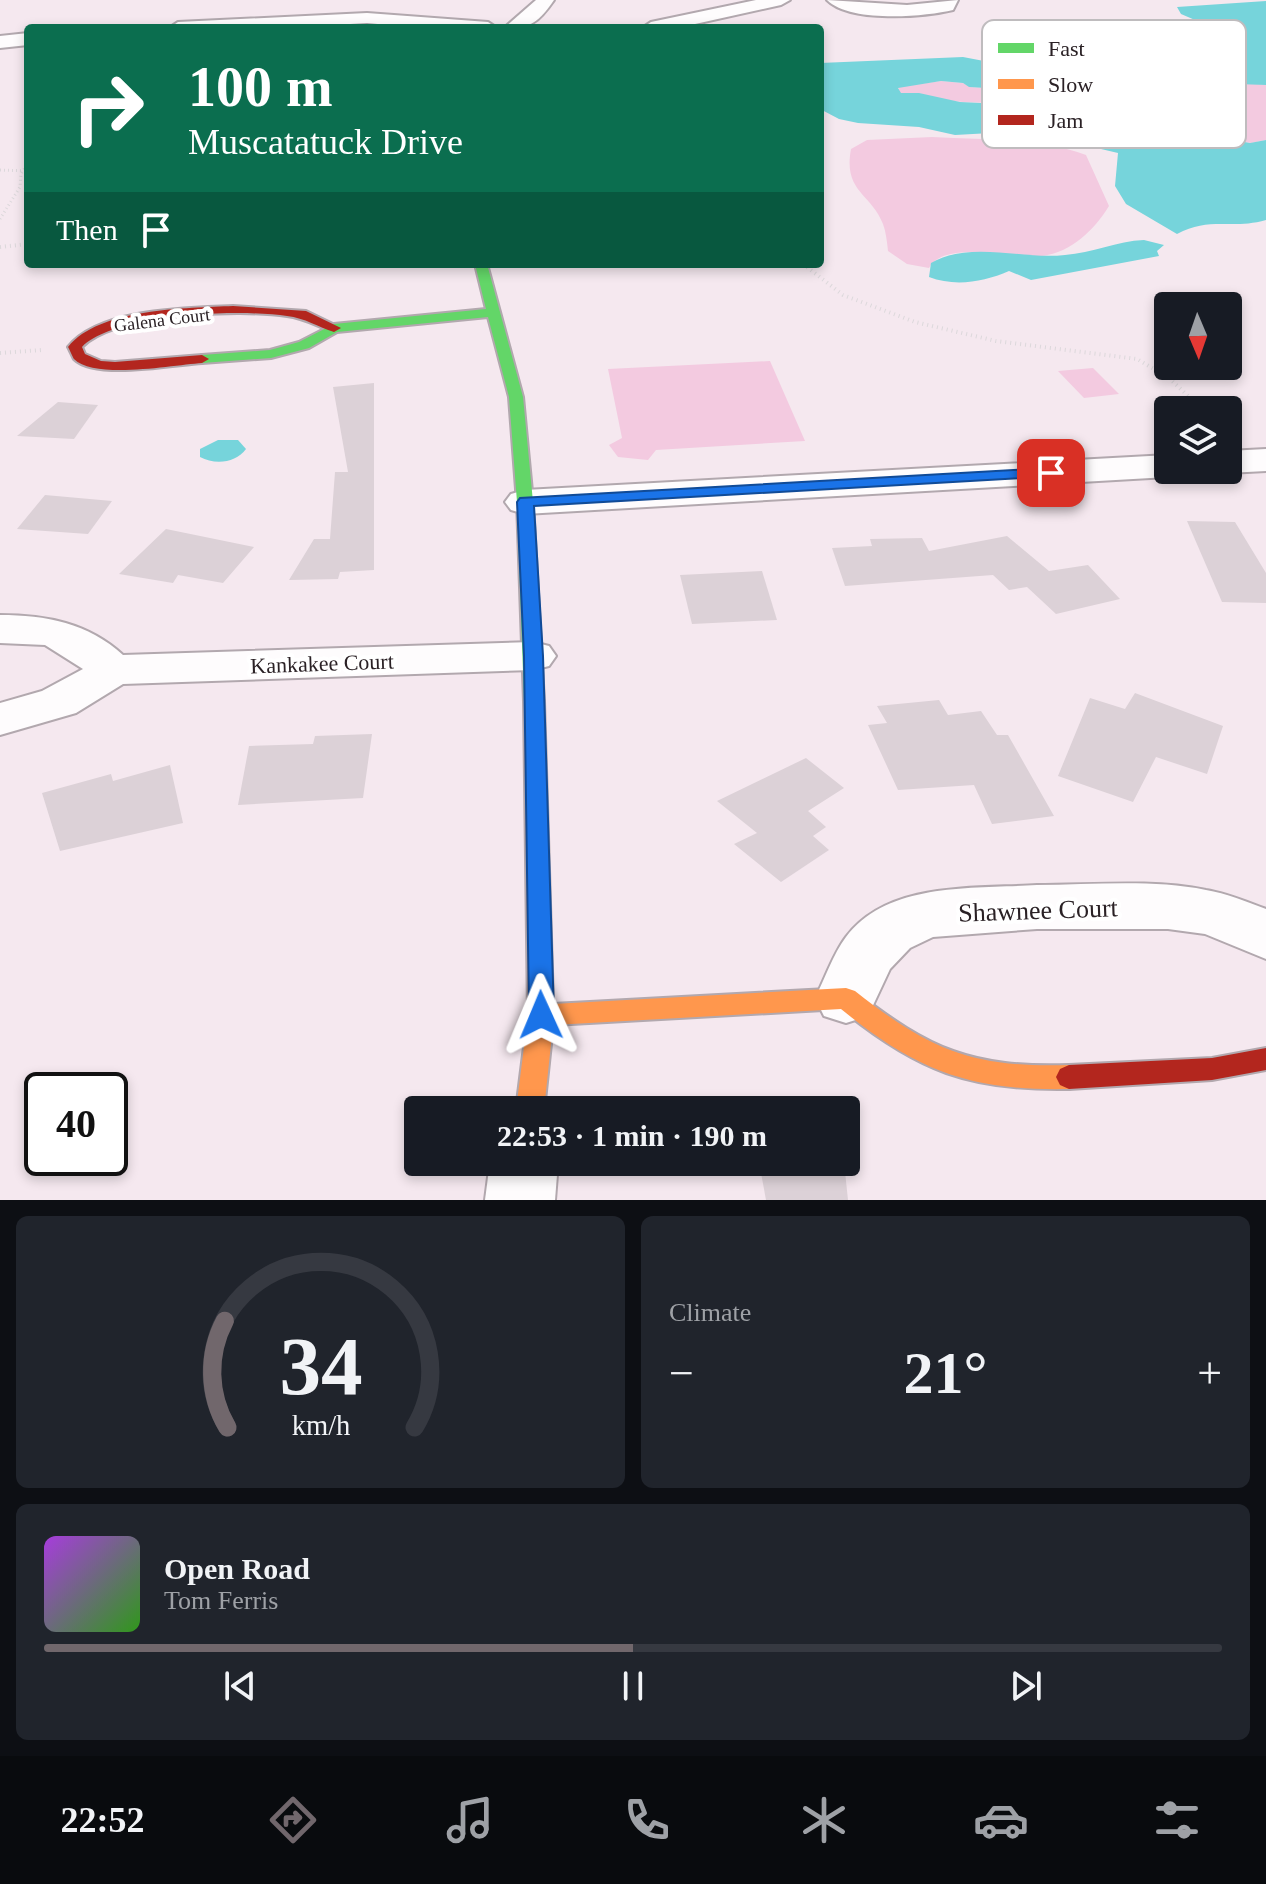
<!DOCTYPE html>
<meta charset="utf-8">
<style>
:root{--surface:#171b24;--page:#20242c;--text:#f1f3f6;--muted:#9ea1a6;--line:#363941;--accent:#71676c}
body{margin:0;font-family:Georgia,serif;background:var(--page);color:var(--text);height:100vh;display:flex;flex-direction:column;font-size:30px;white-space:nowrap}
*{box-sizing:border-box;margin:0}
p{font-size:26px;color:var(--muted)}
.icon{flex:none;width:44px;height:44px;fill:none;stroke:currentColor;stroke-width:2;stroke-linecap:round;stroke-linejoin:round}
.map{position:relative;height:1200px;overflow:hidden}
.drawer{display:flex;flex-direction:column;gap:16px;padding:16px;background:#0d0f14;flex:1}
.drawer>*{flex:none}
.guide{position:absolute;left:24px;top:24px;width:800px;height:244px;border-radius:8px;box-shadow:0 4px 12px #0003;background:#0b6e4f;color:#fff;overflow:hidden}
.needle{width:52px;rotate:178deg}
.controls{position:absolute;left:1154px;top:292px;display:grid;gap:16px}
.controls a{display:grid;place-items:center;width:88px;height:88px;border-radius:8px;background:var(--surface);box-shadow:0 4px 12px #0003;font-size:40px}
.speed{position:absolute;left:24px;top:1072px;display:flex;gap:16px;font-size:40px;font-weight:700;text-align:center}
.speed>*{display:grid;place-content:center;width:104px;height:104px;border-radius:50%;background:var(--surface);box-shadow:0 4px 12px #0003;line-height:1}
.speed .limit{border:4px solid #111;border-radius:12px;background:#fff;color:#111}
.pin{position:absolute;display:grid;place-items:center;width:68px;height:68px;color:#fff;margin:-34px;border-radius:16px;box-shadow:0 4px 12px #0006}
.me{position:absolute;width:88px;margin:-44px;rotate:359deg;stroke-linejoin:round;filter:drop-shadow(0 0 6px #0008)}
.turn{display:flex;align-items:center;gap:28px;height:168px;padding:0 32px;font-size:36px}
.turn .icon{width:104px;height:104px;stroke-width:2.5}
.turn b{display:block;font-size:56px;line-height:68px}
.then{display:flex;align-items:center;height:76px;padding:0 32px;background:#0003;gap:16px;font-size:30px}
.big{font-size:60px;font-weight:700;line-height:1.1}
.drawer .tile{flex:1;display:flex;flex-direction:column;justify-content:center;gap:12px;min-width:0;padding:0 28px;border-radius:12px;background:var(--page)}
.drawer .dial{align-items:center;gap:0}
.dial svg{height:208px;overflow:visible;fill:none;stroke:var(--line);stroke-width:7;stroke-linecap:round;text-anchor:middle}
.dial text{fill:var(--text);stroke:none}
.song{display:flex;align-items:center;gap:24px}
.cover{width:96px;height:96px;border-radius:12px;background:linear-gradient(135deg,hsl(280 70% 55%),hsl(110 70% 35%))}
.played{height:8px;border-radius:4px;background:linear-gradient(90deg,var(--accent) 50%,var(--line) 50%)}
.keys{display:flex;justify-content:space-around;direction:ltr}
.heat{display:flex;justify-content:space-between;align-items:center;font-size:44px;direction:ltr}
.drawer .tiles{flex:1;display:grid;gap:16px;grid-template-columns:1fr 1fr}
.tile:last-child{grid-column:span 2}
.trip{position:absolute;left:404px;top:1096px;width:456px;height:80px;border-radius:8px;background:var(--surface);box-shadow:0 4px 12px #0003;font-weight:700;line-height:80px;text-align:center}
.dock{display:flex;height:128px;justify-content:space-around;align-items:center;background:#090b0e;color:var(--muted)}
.dock .icon{width:56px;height:56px}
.dock .active{color:var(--accent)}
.dock b{font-size:36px;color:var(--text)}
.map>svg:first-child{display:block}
</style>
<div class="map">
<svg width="1266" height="1200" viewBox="0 0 1266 1200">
<rect width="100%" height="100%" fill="#f5e8ef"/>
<g fill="#f3cae0">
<path d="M941 81 963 83 970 87 1064 93 1102 105C1055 108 1009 103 963 102 941 101 922 93 900 93L898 87Z"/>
<path d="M1228 81 1266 85V140L1251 143 1228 139 1218 121 1205 113 1202 94 1204 84Z"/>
<path d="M932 137C984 140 1036 137 1086 155L1109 206C1094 230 1072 252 1042 256 1014 260 946 238 929 268L907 264 888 251C887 242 886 232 883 224 871 193 843 192 851 149L867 140Z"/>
<path d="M770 361 805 441 656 450 648 460 618 457 609 445 622 438 608 369Z"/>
<path d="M1093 368 1119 394 1084 398 1058 371Z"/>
</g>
<g fill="#76d4db" fill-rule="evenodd">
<path d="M1266 1V85L1207 83 1204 85 1208 91 1202 95 1212 105 1205 113 1218 121 1228 139 1250 143 1266 140V220C1231 230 1210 216 1177 234L1126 204 1115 186 1118 153 1101 149 1083 135 1025 131 955 135 919 127 858 123 839 119 820 109V63L963 57 1036 71H1072L1164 47 1230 40V35L1181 14 1177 7ZM941 81 963 83 969 87 1064 93 1101 104 1022 105 960 102 919 93H901L898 88Z"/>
<path d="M1144 240 1164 245 1157 251 1159 256 1031 280 1009 271C984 282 955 287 929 277L931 263C971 240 1021 260 1065 255 1092 253 1117 241 1144 240Z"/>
<path d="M218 440H238L246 449C236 463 215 465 200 457V449Z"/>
</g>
<g fill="#dcd1d7">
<path d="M374 383V570L340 572 338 579 289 580 314 539H330L335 472H348L333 387Z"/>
<path d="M58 402 98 405 74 439 17 436Z"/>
<path d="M45 495 112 501 88 534 17 529Z"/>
<path d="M1187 521 1235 522 1266 573V603L1222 602Z"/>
<path d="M166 529 254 547 223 583 178 575 173 583 119 574Z"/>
<path d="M1007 536 1049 571 1088 565 1120 599 1056 614 1027 587 1009 590 993 575 845 586 832 548 872 546 870 539 922 538 929 551Z"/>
<path d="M762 571 777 620 692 624 680 575Z"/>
<path d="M1135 693 1223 726 1207 774 1156 757 1133 802 1058 776 1090 698 1125 709Z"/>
<path d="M939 700 948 715 981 711 997 735H1008L1054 816 992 824 974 785 898 790 868 725 887 723 877 706Z"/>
<path d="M372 734 363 798 238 805 249 746 313 744 315 736Z"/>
<path d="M806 758 844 788 808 811 826 827 813 836 829 850 781 882 734 844 757 833 717 801Z"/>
<path d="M170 765 183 823 60 851 42 793 111 774 113 781Z"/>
<path d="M759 1162H844L848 1200H766Z"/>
</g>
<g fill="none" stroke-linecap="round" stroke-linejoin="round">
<defs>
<g id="street">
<path d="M536 0H554C538 23 531 28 504 28Z"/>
<path d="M756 0H790L781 5 677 28H642L651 22Z"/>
<path d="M827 0 907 5 958 0 953 10C924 17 850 23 827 0Z"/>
<path d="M367 13 488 22 497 28H421L367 23 283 28H169L178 22Z"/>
<path d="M28 33V45L0 48V36Z"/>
<path d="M1266 449V471L1228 473 1215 470H1228V451Z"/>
<path d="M1168 455V470H1184L1181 474 1168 477 525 514 511 510 505 502 511 494 525 490Z"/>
<path d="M0 615C46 615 88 623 123 655L533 642 549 646 556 656 549 666 533 670 123 684 76 713 0 735V703L42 691 83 669 45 645 0 643Z"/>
<path d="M1037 885C1092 885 1152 879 1206 890 1226 893 1247 902 1266 909V959L1205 934 1168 929H1037L933 937 910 948 890 969 868 1016 846 1023 824 1016 815 998C825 979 833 954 846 937 888 881 975 889 1037 885Z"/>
<path d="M490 1162H558L555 1200H485Z"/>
</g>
<path id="fast" d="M475 264H487L523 397 533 502 544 701 534 707 524 701 517 502 509 397 488 317 337 332 309 348 271 358 202 363 195 359 202 355 270 350 299 342 334 324 486 309Z"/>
<path id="slow" d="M534 695 544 701 553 1004 846 988 855 991C930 1050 972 1068 1069 1065L1078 1069 1082 1077 1078 1085 1069 1089C970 1091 917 1071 841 1009L553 1025 544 1110H516L528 1015 524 701Z"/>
<g id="jam">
<path d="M233 306 306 311 341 328 334 332C318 327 305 318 287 316 240 309 116 313 82 347L85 354 101 361 115 362 202 355 209 359 202 363C173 365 95 380 74 359 73 358 69 348 68 347 99 308 187 308 233 306Z"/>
<path d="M1266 1048V1070L1212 1080 1069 1089 1060 1085 1056 1077 1060 1069 1069 1065 1212 1058Z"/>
</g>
</defs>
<use href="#street" stroke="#b2a8ae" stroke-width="4"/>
<use href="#fast" stroke="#b2a8ae" stroke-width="4"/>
<use href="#slow" stroke="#b2a8ae" stroke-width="4"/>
<use href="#jam" stroke="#b2a8ae" stroke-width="4"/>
<g stroke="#dcd8db" stroke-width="3" stroke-dasharray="1 3" stroke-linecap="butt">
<path d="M0 170 28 171"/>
<path d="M0 219 20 187 21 174 28 163"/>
</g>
<g stroke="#dcd8db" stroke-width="4" stroke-dasharray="1 4" stroke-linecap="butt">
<path d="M0 247 28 244"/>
<path d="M803 264 843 295 915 322 996 341 1137 359 1169 378 1203 410"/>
<path d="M0 353 42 350"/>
</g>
<use href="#street" fill="#fefcfd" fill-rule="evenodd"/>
<use href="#fast" fill="#63d668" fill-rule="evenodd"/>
<use href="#slow" fill="#ff974d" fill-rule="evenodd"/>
<use href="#jam" fill="#b3261e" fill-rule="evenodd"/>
</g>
<path fill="#1a73e8" stroke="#114b97" stroke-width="2" d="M1051 468 1057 469V476L534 506 543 656 554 1015 551 1022 541 1025 532 1022 529 1015 524 656 517 502 520 498Z"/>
<g text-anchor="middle" stroke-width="8" stroke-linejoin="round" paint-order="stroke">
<g font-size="18" fill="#2a2125" stroke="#fff">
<text transform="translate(162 320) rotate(-7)" y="6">Galena Court</text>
</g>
<g font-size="22" fill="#2a2125" stroke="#fff">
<text transform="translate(322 663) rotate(-2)" y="8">Kankakee Court</text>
</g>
<g font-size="26" fill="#2a2125" stroke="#fff">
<text transform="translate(1038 910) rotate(-2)" y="9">Shawnee Court</text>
</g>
</g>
<rect x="982" y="20" width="264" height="128" rx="12" fill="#fff" stroke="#bfbcbe" stroke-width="2"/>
<rect x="998" y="43" width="36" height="10" fill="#63d668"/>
<rect x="998" y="79" width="36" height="10" fill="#ff974d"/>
<rect x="998" y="115" width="36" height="10" fill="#b3261e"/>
<g font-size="22" fill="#2a2125">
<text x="1048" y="56">Fast</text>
<text x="1048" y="92">Slow</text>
<text x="1048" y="128">Jam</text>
</g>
</svg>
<div class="controls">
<a><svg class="needle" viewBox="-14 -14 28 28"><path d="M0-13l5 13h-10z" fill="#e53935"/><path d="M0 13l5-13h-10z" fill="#9ea1a6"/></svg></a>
<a><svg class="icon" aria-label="layers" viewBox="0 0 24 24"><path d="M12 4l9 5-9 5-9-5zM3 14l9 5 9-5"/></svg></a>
</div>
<div class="speed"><div class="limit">40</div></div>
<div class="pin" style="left:1051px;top:473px;background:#d93025"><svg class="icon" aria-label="arrive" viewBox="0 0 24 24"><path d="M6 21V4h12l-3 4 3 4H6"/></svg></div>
<svg class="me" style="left:541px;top:1015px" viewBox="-20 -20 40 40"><path d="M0-17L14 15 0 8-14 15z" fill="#1a73e8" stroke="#fff" stroke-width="4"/></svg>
<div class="trip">22:53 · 1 min · 190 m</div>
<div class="guide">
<div class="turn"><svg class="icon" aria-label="right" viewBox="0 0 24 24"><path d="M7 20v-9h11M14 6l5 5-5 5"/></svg><div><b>100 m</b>Muscatatuck Drive</div></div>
<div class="then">Then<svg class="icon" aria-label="arrive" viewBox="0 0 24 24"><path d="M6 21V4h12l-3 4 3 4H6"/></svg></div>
</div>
</div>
<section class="drawer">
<div class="tiles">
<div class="tile dial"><svg viewBox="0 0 100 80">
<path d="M14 69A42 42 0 1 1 86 69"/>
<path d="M14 69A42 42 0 0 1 13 28" stroke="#71676c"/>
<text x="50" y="56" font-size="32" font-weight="700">34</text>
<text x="50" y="72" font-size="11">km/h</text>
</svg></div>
<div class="tile"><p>Climate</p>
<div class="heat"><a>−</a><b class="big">21°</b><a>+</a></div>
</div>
<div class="tile">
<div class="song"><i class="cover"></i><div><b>Open Road</b><p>Tom Ferris</p></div></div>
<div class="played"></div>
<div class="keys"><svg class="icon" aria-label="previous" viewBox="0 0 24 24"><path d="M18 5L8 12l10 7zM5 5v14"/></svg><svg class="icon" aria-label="pause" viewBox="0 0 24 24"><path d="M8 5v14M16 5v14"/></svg><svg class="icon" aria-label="next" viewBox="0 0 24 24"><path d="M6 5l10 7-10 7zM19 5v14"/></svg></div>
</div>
</div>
</section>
<nav class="dock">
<b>22:52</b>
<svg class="icon active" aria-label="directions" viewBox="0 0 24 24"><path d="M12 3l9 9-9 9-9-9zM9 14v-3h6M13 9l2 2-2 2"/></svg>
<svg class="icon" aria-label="music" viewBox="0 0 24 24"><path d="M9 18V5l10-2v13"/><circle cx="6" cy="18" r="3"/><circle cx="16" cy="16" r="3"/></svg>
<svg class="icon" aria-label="phone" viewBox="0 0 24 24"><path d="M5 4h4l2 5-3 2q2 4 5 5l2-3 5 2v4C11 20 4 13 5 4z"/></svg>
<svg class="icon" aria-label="climate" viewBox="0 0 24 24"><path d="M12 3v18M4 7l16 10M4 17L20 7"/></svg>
<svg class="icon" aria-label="car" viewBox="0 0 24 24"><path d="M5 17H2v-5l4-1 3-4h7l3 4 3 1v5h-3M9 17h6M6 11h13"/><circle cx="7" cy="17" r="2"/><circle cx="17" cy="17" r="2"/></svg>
<svg class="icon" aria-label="filters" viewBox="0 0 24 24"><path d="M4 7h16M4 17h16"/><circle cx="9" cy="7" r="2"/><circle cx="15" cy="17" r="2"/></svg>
</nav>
